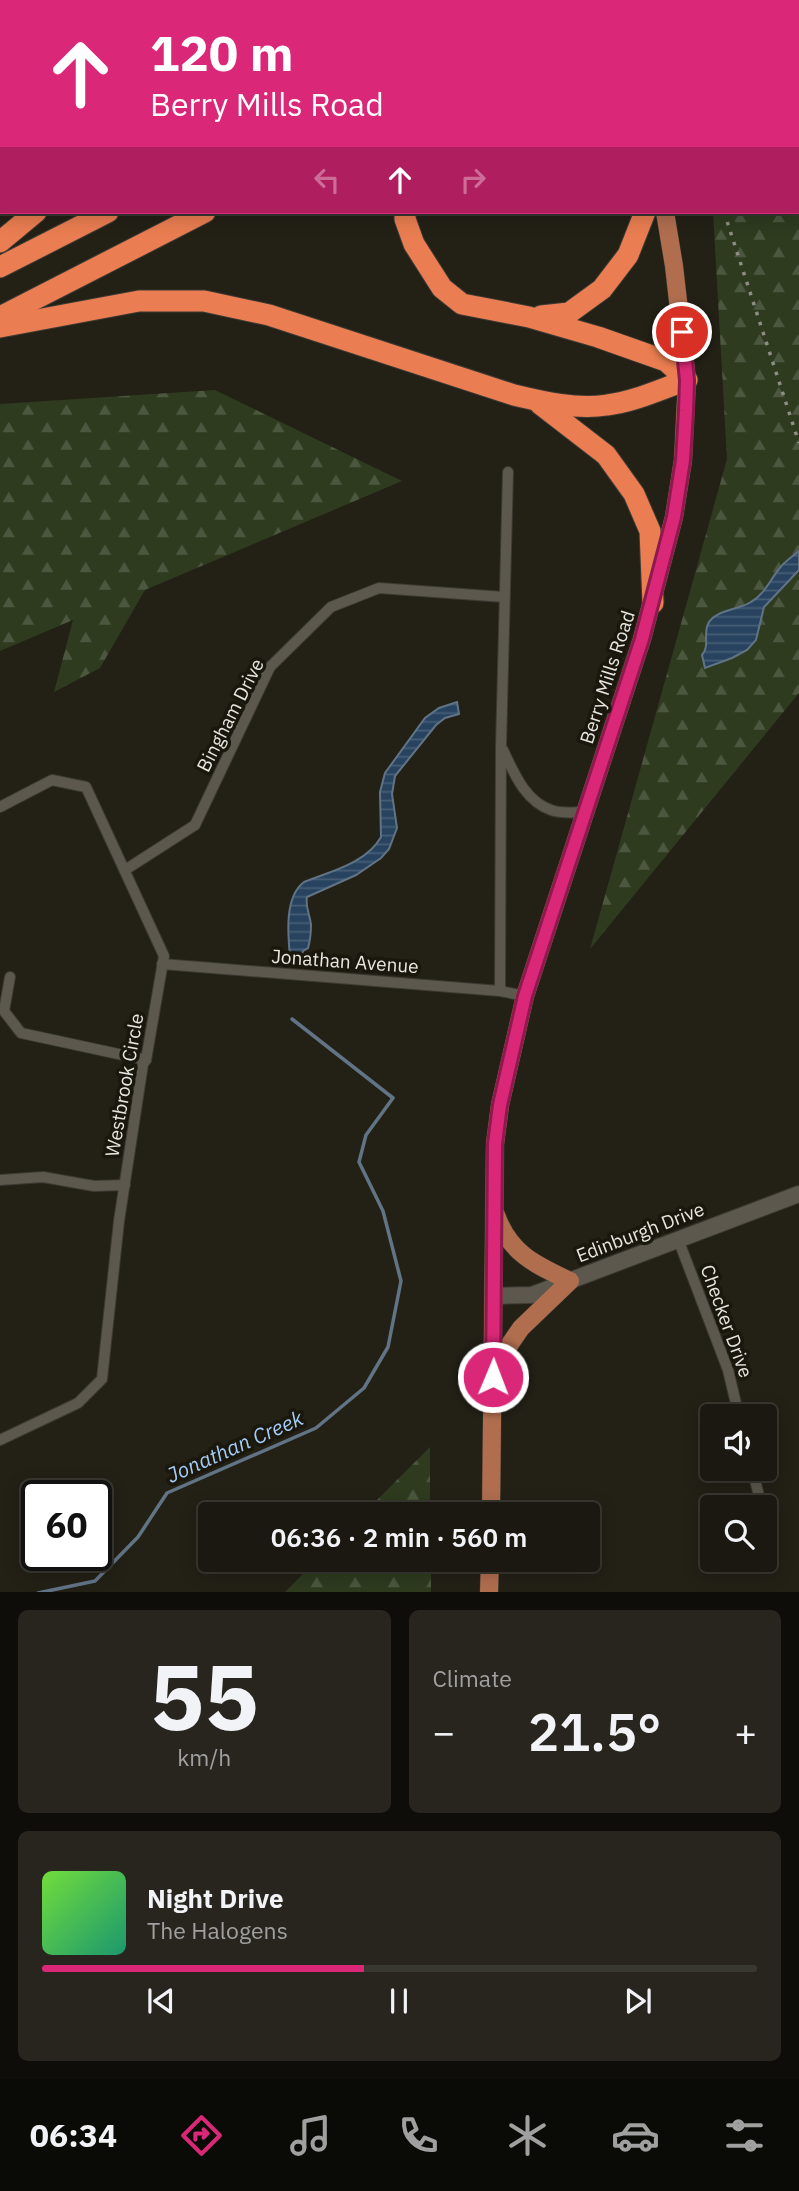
<!DOCTYPE html>
<meta charset="utf-8">
<style>
:root{--surface:#1a1810;--page:#27251e;--text:#f1f3f6;--muted:#9fa09f;--line:#383730;--accent:#db2777}
body{margin:0;font-family:"IBM Plex Sans",sans-serif;background:var(--page);color:var(--text);height:100vh;display:flex;flex-direction:column;font-size:26px;white-space:nowrap}
*{box-sizing:border-box;margin:0}
p{font-size:23px;color:var(--muted)}
.icon{flex:none;width:38px;height:38px;fill:none;stroke:currentColor;stroke-width:2;stroke-linecap:round;stroke-linejoin:round}
.map{position:relative;height:1592px;overflow:hidden}
.panel{display:flex;flex-direction:column;gap:18px;padding:18px;background:#0e0d09;flex:1}
.panel>*{flex:none}
.hud{position:absolute;left:0px;top:0px;width:800px;height:214px;box-shadow:0 4px 18px #0003,0 0 0 2px var(--line);background:#db2777;color:#fff;overflow:hidden}
.controls{position:absolute;left:700px;top:1404px;display:grid;gap:14px}
.controls a{display:grid;place-items:center;width:77px;height:77px;border-radius:7px;background:var(--surface);box-shadow:0 4px 18px #0003,0 0 0 2px var(--line);font-size:35px}
.speed{position:absolute;left:21px;top:1480px;display:flex;gap:14px;font-size:35px;font-weight:700;text-align:center}
.speed>*{display:grid;place-content:center;width:91px;height:91px;border-radius:50%;background:var(--surface);box-shadow:0 4px 18px #0003,0 0 0 2px var(--line);line-height:1}
.speed .limit{border:4px solid #111;border-radius:10px;background:#fff;color:#111}
.pin{position:absolute;display:grid;place-items:center;width:60px;height:60px;color:#fff;margin:-30px;border:4px solid #fff;border-radius:50%;box-shadow:0 2px 7px #0007}
.me{position:absolute;width:77px;margin:-38px;rotate:1deg;stroke-linejoin:round;filter:drop-shadow(0 0 5px #0008)}
.turn{display:flex;align-items:center;gap:24px;height:147px;padding:0 35px;font-size:32px}
.turn .icon{width:91px;height:91px;stroke-width:2.5}
.turn b{display:block;font-size:49px;line-height:60px}
.lanes{display:flex;align-items:center;height:66px;padding:0 35px;background:#0003;justify-content:center;gap:35px;direction:ltr}
.lanes .off{opacity:.35}
.big{font-size:52px;font-weight:600;line-height:1.1}
.panel .widget{flex:1;display:flex;flex-direction:column;justify-content:center;gap:10px;min-width:0;padding:0 24px;border-radius:10px;background:var(--page)}
.panel .dial{align-items:center;gap:0}
.dial b{font-size:91px;line-height:1}
.song{display:flex;align-items:center;gap:21px}
.cover{width:84px;height:84px;border-radius:10px;background:linear-gradient(135deg,hsl(100 70% 55%),hsl(160 70% 35%))}
.played{height:7px;border-radius:4px;background:linear-gradient(90deg,var(--accent) 45%,var(--line) 45%)}
.keys{display:flex;justify-content:space-around;direction:ltr}
.heat{display:flex;justify-content:space-between;align-items:center;font-size:38px;direction:ltr}
.panel .tiles{flex:1;display:grid;gap:18px;grid-template-columns:1fr 1fr}
.widget:last-child{grid-column:span 2}
.trip{position:absolute;left:198px;top:1502px;width:402px;height:70px;border-radius:7px;background:var(--surface);box-shadow:0 4px 18px #0003,0 0 0 2px var(--line);font-weight:600;line-height:70px;text-align:center}
.tabs{display:flex;height:112px;justify-content:space-around;align-items:center;background:#0a0a06;color:var(--muted)}
.tabs .icon{width:49px;height:49px}
.tabs .on{color:var(--accent)}
.tabs b{font-size:32px;color:var(--text)}
.map>svg:first-child{display:block}
</style>
<div class="map">
<svg width="799" height="1593" viewBox="0 0 799 1593">
<defs>
<pattern id="forest-firs" width="22" height="20" patternUnits="userSpaceOnUse" patternTransform="scale(1.75)"><rect width="22" height="20" fill="#2e3b1f"/><path d="M5 1l3.5 6h-7zM16 11l3.5 6h-7z" fill="#4c573f"/></pattern>
<pattern id="water-rules" width="6" height="5" patternUnits="userSpaceOnUse" patternTransform="scale(1.75)"><rect width="6" height="5" fill="#274360"/><path d="M0 2.5h6" fill="none" stroke="#465e76"/></pattern>
</defs>
<rect width="100%" height="100%" fill="#232016"/>
<g fill="url(#forest-firs)">
<path d="M764 0H799V693L590 949 727 459 713 212H798V2H761Z"/>
<path d="M215 390 402 481 145 590 100 668 54 692 73 620 0 651V404Z"/>
<path d="M430 1447V1514H363Z"/>
<path d="M318 1559H431V1592H285Z"/>
</g>
<g fill="url(#water-rules)" stroke="#617486" stroke-width="2">
<path d="M799 551V570L764 607 756 640 747 650 732 658 705 668 702 655C710 646 703 635 708 624 714 610 739 610 751 602 764 595 770 580 779 569 784 562 792 557 799 551Z"/>
<path d="M457 702 459 714 445 718 436 725 395 776 392 794 397 828 389 849 381 858 356 875 307 897C305 907 310 915 311 925 311 932 310 941 308 948L303 951 302 957H290C288 935 284 897 304 882 329 872 367 863 381 837L380 792 385 773 425 718 439 708Z"/>
</g>
<g fill="none" stroke-linecap="round" stroke-linejoin="round">
<path stroke="#617486" stroke-width="3.5" d="M38 1593 95 1581 138 1537 167 1493 316 1428 364 1388 388 1347 401 1281 383 1211 359 1162 366 1135 393 1098 292 1019"/>
<defs>
<g id="street">
<path d="M503 750C514 773 525 801 551 810 560 814 574 812 584 812"/>
<path d="M0 807 52 780 86 787 164 956 146 1060 143 1064 119 1221 102 1379 78 1403 0 1440"/>
<path d="M125 870 195 825 270 667 331 607 379 588 504 597"/>
<path d="M162 964 500 991 525 996"/>
<path d="M10 977 4 1011 21 1033 146 1060"/>
<path d="M500 991 501 746 508 472"/>
<path d="M0 1180 43 1177 94 1186 125 1185"/>
<path d="M678 1239 728 1370 739 1416"/>
<path d="M752 1468 761 1504"/>
</g>
<path id="secondary" d="M493 1296 532 1295 799 1194"/>
<g id="primary">
<path d="M602 0V2"/>
<path d="M494 1374 510 1344 521 1328 570 1281C536 1265 510 1254 496 1215"/>
<path d="M491 1514 495 1144 500 1105 525 996 642 639 674 517 683 460 687 380 674 266 665 212"/>
<path d="M489 1593 490 1559"/>
</g>
<g id="highway">
<path d="M398 0 401 2"/>
<path d="M200 2 201 0"/>
<path d="M494 2 502 0"/>
<path d="M519 2 522 0"/>
<path d="M620 2 623 0"/>
<path d="M0 242 36 212"/>
<path d="M0 267 108 212"/>
<path d="M541 316 569 313 602 289 628 255 645 212"/>
<path d="M0 317 205 212"/>
<path d="M0 327 139 301H204L269 315 514 395C543 402 577 410 607 405 634 402 661 389 687 380L666 361 598 337 529 317 462 304 442 288 414 244 405 219V212"/>
<path d="M540 404 606 455 634 494 650 531 653 603"/>
</g>
</defs>
<use href="#street" stroke="#3d3a34" stroke-width="12"/>
<use href="#secondary" stroke="#3d3a34" stroke-width="18"/>
<use href="#primary" stroke="#3d3a34" stroke-width="19"/>
<use href="#highway" stroke="#3d3a34" stroke-width="23"/>
<use href="#street" stroke="#5c584d" stroke-width="10"/>
<use href="#secondary" stroke="#5c584d" stroke-width="16"/>
<use href="#primary" stroke="#b16e4f" stroke-width="18"/>
<use href="#highway" stroke="#ea7d51" stroke-width="21"/>
<g stroke="#8e8c84" stroke-width="3.5" stroke-dasharray="3.5 7" stroke-linecap="butt">
<path d="M655 0V2"/>
<path d="M724 212 799 443"/>
</g>
</g>
<g fill="none" stroke-linecap="round" stroke-linejoin="round">
<defs>
<path id="route" d="M493 1377 495 1144 500 1105 525 996 642 639 674 517 683 460 686 411 687 380 682 332"/>
</defs>
<use href="#route" stroke="#8e194d" stroke-width="18"/>
<use href="#route" stroke="#db2777" stroke-width="12"/>
</g>
<g text-anchor="middle" stroke-width="7" stroke-linejoin="round" paint-order="stroke">
<g font-size="19" fill="#e8e6e0" stroke="#1a170d">
<text transform="translate(607 677) rotate(-72)" y="7">Berry Mills Road</text>
<text transform="translate(230 715) rotate(-63)" y="7">Bingham Drive</text>
<text transform="translate(345 961) rotate(4)" y="7">Jonathan Avenue</text>
<text transform="translate(124 1085) rotate(-80)" y="7">Westbrook Circle</text>
<text transform="translate(640 1232) rotate(-21)" y="7">Edinburgh Drive</text>
<text transform="translate(727 1321) rotate(70)" y="7">Checker Drive</text>
</g>
<g font-size="21" font-style="italic" fill="#a3cbf5" stroke="#1a170d">
<text transform="translate(235 1447) rotate(-24)" y="7">Jonathan Creek</text>
</g>
</g>
</svg>
<div class="controls">
<a><svg class="icon" aria-label="sound" viewBox="0 0 24 24"><path d="M4 9h4l5-4v14l-5-4H4zM17 9q2 3 0 6"/></svg></a>
<a><svg class="icon" aria-label="search" viewBox="0 0 24 24"><circle cx="10" cy="10" r="6"/><path d="M15 15l6 6"/></svg></a>
</div>
<div class="speed"><div class="limit">60</div></div>
<div class="pin" style="left:682px;top:332px;background:#d93025"><svg class="icon" aria-label="arrive" viewBox="0 0 24 24"><path d="M6 21V4h12l-3 4 3 4H6"/></svg></div>
<svg class="me" style="left:493px;top:1377px" viewBox="-20 -20 40 40"><circle r="17" fill="#db2777" stroke="#fff" stroke-width="3"/><path d="M0-11L8 9 0 5-8 9z" fill="#fff"/></svg>
<div class="trip">06:36 · 2 min · 560 m</div>
<div class="hud">
<div class="turn"><svg class="icon" aria-label="ahead" viewBox="0 0 24 24"><path d="M12 20V5M6 11l6-6 6 6"/></svg><div><b>120 m</b>Berry Mills Road</div></div>
<div class="lanes"><svg class="icon off" aria-label="left" viewBox="0 0 24 24"><path d="M17 20v-9H6M10 6l-5 5 5 5"/></svg><svg class="icon" aria-label="ahead" viewBox="0 0 24 24"><path d="M12 20V5M6 11l6-6 6 6"/></svg><svg class="icon off" aria-label="right" viewBox="0 0 24 24"><path d="M7 20v-9h11M14 6l5 5-5 5"/></svg></div>
</div>
</div>
<section class="panel">
<div class="tiles">
<div class="widget dial"><b>55</b><p>km/h</p></div>
<div class="widget"><p>Climate</p>
<div class="heat"><a>−</a><b class="big">21.5°</b><a>+</a></div>
</div>
<div class="widget">
<div class="song"><i class="cover"></i><div><b>Night Drive</b><p>The Halogens</p></div></div>
<div class="played"></div>
<div class="keys"><svg class="icon" aria-label="previous" viewBox="0 0 24 24"><path d="M18 5L8 12l10 7zM5 5v14"/></svg><svg class="icon" aria-label="pause" viewBox="0 0 24 24"><path d="M8 5v14M16 5v14"/></svg><svg class="icon" aria-label="next" viewBox="0 0 24 24"><path d="M6 5l10 7-10 7zM19 5v14"/></svg></div>
</div>
</div>
</section>
<nav class="tabs">
<b>06:34</b>
<svg class="icon on" aria-label="directions" viewBox="0 0 24 24"><path d="M12 3l9 9-9 9-9-9zM9 14v-3h6M13 9l2 2-2 2"/></svg>
<svg class="icon" aria-label="music" viewBox="0 0 24 24"><path d="M9 18V5l10-2v13"/><circle cx="6" cy="18" r="3"/><circle cx="16" cy="16" r="3"/></svg>
<svg class="icon" aria-label="phone" viewBox="0 0 24 24"><path d="M5 4h4l2 5-3 2q2 4 5 5l2-3 5 2v4C11 20 4 13 5 4z"/></svg>
<svg class="icon" aria-label="climate" viewBox="0 0 24 24"><path d="M12 3v18M4 7l16 10M4 17L20 7"/></svg>
<svg class="icon" aria-label="car" viewBox="0 0 24 24"><path d="M5 17H2v-5l4-1 3-4h7l3 4 3 1v5h-3M9 17h6M6 11h13"/><circle cx="7" cy="17" r="2"/><circle cx="17" cy="17" r="2"/></svg>
<svg class="icon" aria-label="filters" viewBox="0 0 24 24"><path d="M4 7h16M4 17h16"/><circle cx="9" cy="7" r="2"/><circle cx="15" cy="17" r="2"/></svg>
</nav>
